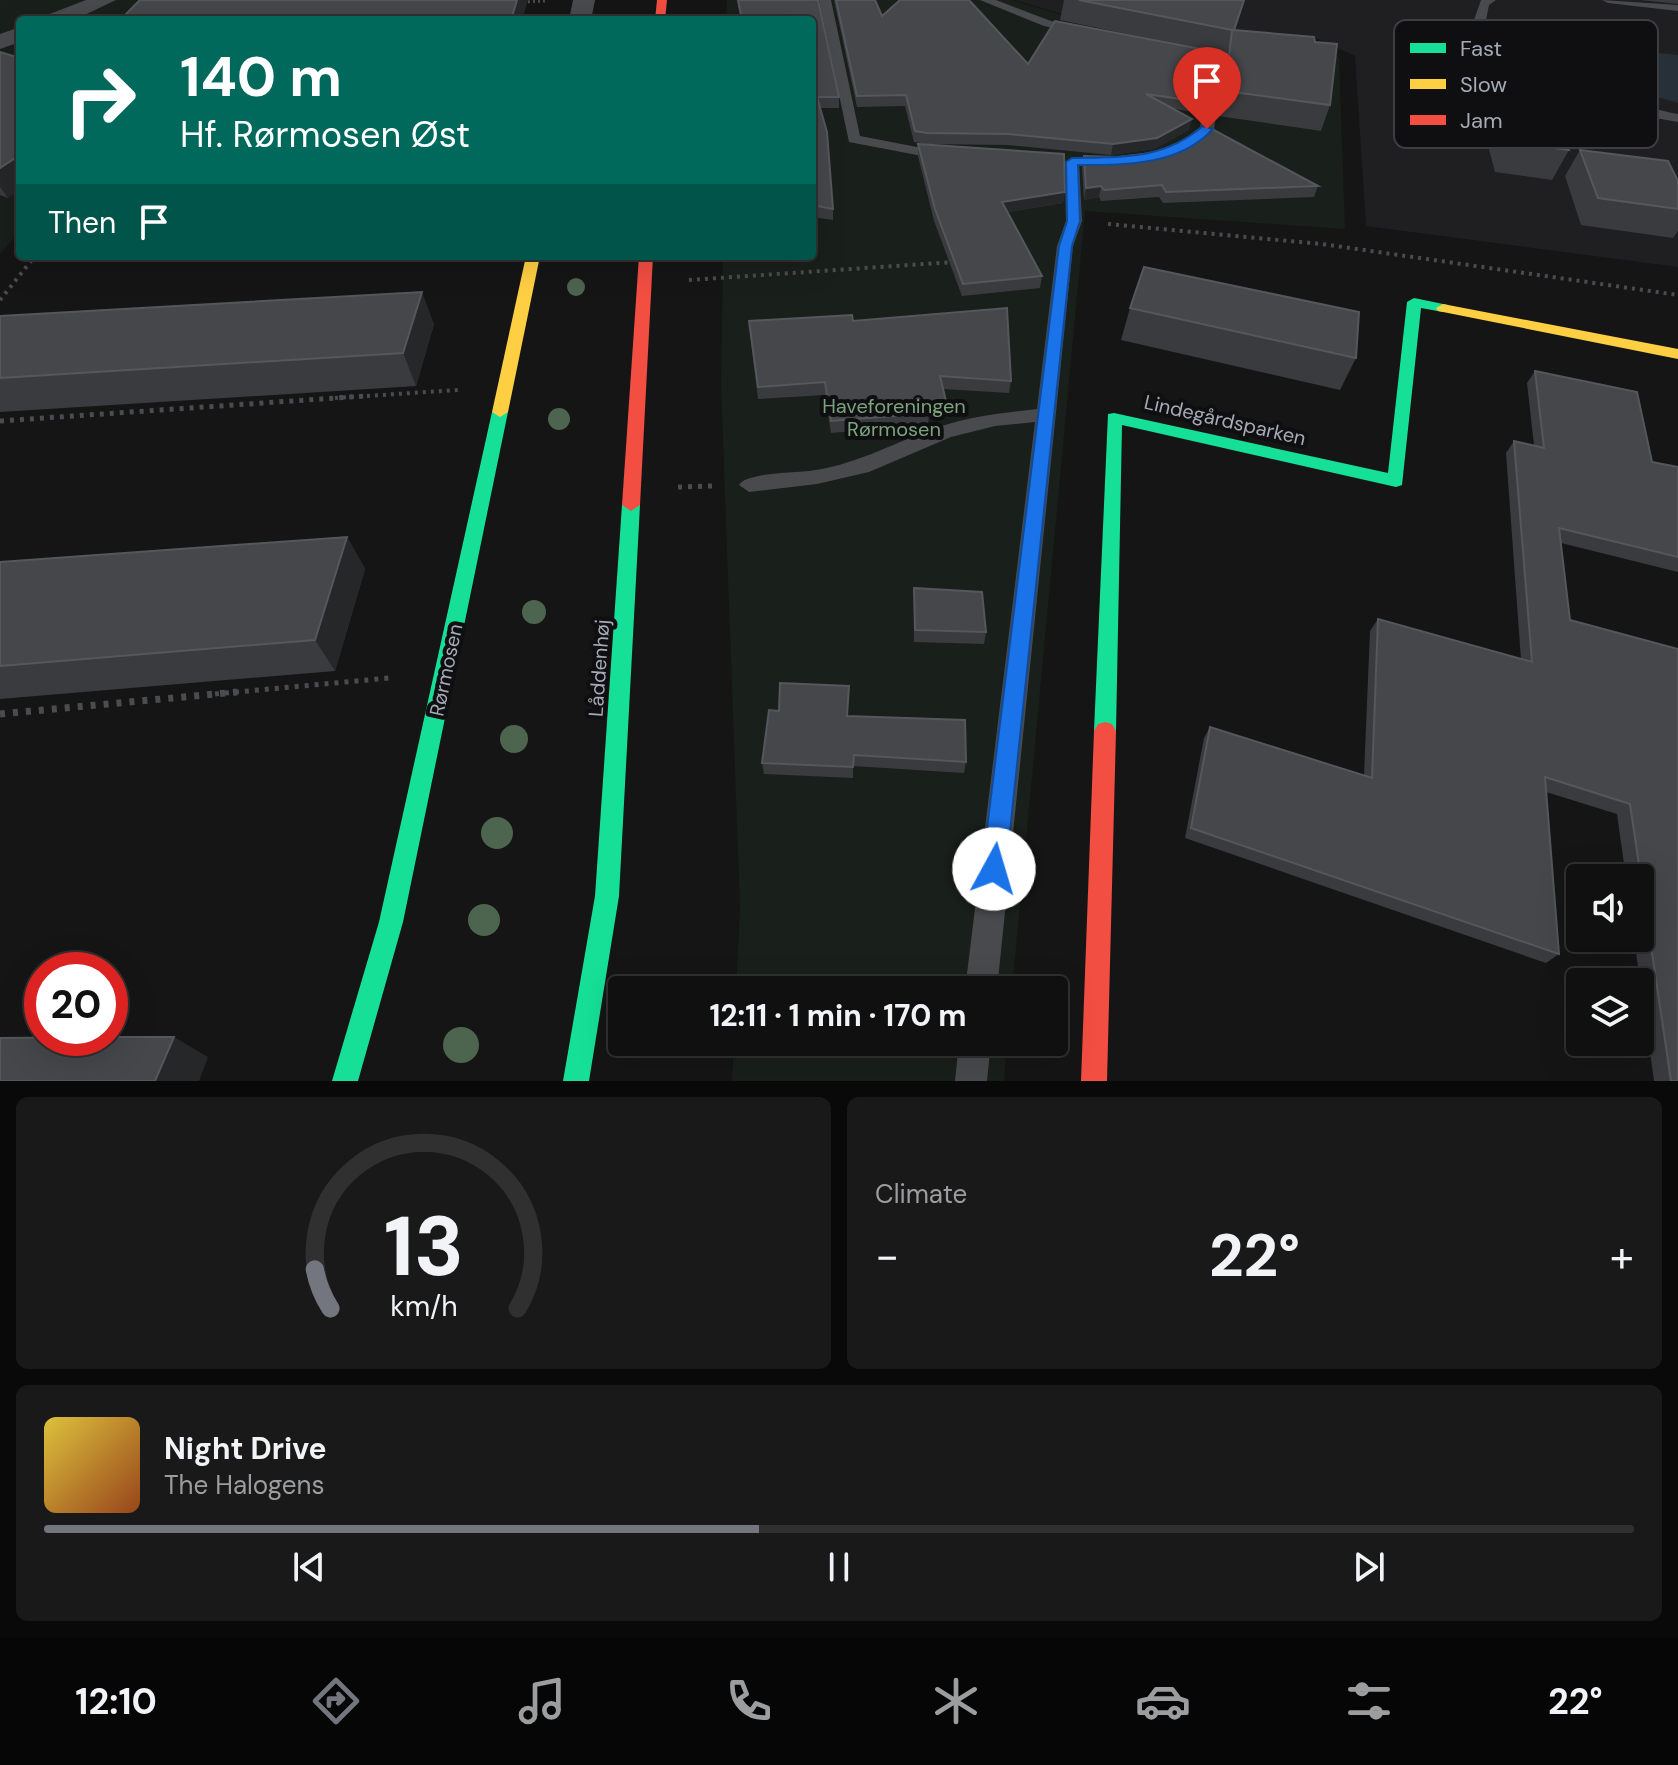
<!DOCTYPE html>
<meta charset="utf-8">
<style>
:root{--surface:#101010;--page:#191919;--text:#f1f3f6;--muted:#9c9d9f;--line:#303030;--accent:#73767e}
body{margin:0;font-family:"DM Sans",sans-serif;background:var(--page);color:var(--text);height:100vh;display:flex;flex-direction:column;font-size:30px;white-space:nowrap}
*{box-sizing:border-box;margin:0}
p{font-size:26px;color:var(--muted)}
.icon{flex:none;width:44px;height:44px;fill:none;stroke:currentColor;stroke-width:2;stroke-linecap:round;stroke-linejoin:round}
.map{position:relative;height:1081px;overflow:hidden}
.side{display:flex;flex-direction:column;gap:16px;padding:16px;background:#090909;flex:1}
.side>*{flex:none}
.top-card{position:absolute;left:16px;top:16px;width:800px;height:244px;border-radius:8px;box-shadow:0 8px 32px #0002,0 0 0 2px var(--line);background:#00695c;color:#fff;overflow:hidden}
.tools{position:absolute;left:1566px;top:864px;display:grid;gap:16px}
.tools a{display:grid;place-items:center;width:88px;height:88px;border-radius:8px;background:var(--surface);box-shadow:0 8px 32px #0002,0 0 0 2px var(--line);font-size:40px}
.speed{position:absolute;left:24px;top:952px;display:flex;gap:16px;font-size:40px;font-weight:700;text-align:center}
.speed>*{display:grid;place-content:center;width:104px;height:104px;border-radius:50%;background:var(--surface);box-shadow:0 8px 32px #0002,0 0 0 2px var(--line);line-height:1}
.speed .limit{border:12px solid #d22;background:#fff;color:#111}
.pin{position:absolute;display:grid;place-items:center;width:68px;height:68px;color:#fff;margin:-82px -34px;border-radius:50% 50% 50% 0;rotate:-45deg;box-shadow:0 0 8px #0007}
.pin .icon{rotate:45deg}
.me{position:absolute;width:88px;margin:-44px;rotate:6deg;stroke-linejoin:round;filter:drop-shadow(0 0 6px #0008)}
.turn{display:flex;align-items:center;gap:28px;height:168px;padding:0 32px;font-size:36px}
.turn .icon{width:104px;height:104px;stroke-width:2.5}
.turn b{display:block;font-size:56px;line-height:68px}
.then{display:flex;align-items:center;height:76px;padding:0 32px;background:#0003;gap:16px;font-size:30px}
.big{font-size:60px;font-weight:700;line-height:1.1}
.side .tile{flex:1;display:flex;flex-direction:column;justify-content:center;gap:12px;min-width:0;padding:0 28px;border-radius:12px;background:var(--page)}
.side .dial{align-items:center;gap:0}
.dial svg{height:208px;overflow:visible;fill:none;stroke:var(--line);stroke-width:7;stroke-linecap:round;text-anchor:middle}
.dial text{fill:var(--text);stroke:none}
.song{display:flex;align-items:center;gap:24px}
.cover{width:96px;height:96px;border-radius:12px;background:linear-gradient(135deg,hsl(50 70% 55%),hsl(20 70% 35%))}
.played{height:8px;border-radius:4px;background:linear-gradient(90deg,var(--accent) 45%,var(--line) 45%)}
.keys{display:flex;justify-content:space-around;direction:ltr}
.heat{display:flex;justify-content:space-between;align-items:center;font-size:44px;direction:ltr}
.side .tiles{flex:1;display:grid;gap:16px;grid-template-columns:1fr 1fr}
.tile:last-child{grid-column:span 2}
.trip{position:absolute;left:608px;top:976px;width:460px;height:80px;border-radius:8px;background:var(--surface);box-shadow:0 8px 32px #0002,0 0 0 2px var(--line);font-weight:700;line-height:80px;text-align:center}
.tab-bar{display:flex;height:128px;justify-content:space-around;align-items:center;background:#060606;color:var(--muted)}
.tab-bar .icon{width:56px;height:56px}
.tab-bar .selected{color:var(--accent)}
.tab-bar b{font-size:36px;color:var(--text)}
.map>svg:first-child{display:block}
</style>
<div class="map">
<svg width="1678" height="1081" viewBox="0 0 1678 1081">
<rect width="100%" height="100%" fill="#151515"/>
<path fill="#1f1f22" d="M1015 0H1678V267L1366 226 1355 56 1316 38 1219 44 1112 29Z"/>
<g fill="#191f1a">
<path d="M0 0H221L203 20H20V231L0 254Z"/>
<path d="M727 0H1012L1113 30 1320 51 1339 57 1345 229 1085 211 1012 990H736L740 908 721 385 723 256H812V20H726Z"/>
<path d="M734 1042H1007L1004 1081H732Z"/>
</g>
<path fill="#273038" d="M1648 52 1678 55V103L1641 92 1611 73 1609 64 1614 57Z"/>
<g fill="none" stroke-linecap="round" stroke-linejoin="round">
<path stroke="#4b4c50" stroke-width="3" stroke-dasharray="2 3" stroke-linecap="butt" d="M523 2 545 1"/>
<g stroke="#4b4c50" stroke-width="4" stroke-dasharray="3 5" stroke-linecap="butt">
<path d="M1108 224 1322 244 1678 295"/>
<path d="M689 280 954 262"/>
<path d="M0 300 35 256"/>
<path d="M335 398 458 390"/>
</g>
<g stroke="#4b4c50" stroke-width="5" stroke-dasharray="4 6" stroke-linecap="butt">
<path d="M0 421 365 396"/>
<path d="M678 487 712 486"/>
<path d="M215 694 389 678"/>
</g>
<path stroke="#4b4c50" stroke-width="7" stroke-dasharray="5 8" stroke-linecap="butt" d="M0 714 237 692"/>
<g fill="#494a4e" fill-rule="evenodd">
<path d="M819 0H831L860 136 917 147 951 148V154L917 155 849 142Z"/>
<path d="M980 0H996L1051 21 1089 30 1083 34 1044 26Z"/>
<path d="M1481 0H1496L1489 5 1486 20C1492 27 1498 37 1507 43 1547 70 1630 106 1678 114V122L1650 117 1564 82 1496 47 1474 20Z"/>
<path d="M1602 0 1678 5V11L1608 3Z"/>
<path d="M1183 46 1225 57 1214 129 1182 152 1175 148 1177 145 1200 127 1212 59 1179 53V47Z"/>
<path d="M1072 158 1079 162 1082 221 1073 246 997 990H965L1035 422 995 426 951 437 869 472 817 484 749 492 739 485C746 472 799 473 816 470 860 463 897 441 939 427 970 416 1004 413 1037 409L1057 246 1066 221 1065 162Z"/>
<path d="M959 1042H991L987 1081H955Z"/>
</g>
<g fill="#494a4e" fill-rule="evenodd">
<path d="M86 0H116L74 20H44L47 15Z"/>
<path d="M573 0H595L591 20H569Z"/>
<path d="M20 27V42L0 49V34Z"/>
</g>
<g fill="#16e098" fill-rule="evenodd">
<path d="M1414 298 1448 305 1450 308 1443 312 1421 308 1402 485 1396 487 1122 425 1116 731 1112 738 1105 740 1098 738 1094 731 1108 414 1114 413 1388 473 1407 302Z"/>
<path d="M500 407 508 412 403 922 358 1081H332L379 922 492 412Z"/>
<path d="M631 499 640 505 619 896 589 1081H563L595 896 622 505Z"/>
</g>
<g fill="#ffcf43" fill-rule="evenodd">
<path d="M526 256H540L508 412 500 417 492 412Z"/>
<path d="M1443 304 1678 349V359L1438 311 1436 308Z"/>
</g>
<g fill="#f24e42" fill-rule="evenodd">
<path d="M657 0H667L665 20H655Z"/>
<path d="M639 256H653L640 505 631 511 622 505Z"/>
<path d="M1105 722 1112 724 1116 731 1107 1081H1081L1094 731 1098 724Z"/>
</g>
</g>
<g fill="#4d644f">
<circle cx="576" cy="287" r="9"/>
<circle cx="559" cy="419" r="11"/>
<circle cx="534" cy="612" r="12"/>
<circle cx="514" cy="739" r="14"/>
<circle cx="497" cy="833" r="16"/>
<circle cx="484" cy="920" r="16"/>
<circle cx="461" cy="1045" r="18"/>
</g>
<g fill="#3a3b3e">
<path d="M737 0H818L839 97V108H820L833 209V220L812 217V20H741Z"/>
<path d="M834 0H875L882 16 1028 64 1204 50 1060 20 1064 0H1245L1235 30 1330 105 1321 131 1218 116 1226 54 1211 51 1199 113 1175 109 1189 130 1154 149 1111 155 1007 145 926 144 914 142 905 106 857 107Z"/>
<path d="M1640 0H1678V4Z"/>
<path d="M1480 34 1569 150 1552 180 1495 172 1486 138 1472 136 1459 73 1471 45H1475Z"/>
<path d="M0 52 8 198 0 195Z"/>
<path d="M918 144 1065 192 1063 203 1008 212 1042 276 1040 288 962 296 934 221 918 156Z"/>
<path d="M1580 150 1678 181V231L1673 238 1581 225 1565 176Z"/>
<path d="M1084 156 1318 186 1314 197 1163 203 1159 197 1101 201 1099 197 1084 200 1082 167Z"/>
<path d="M1130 308 1356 358 1340 390 1121 340Z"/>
<path d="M0 316 434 324 416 386 0 412Z"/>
<path d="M853 321 1011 381 1009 393 943 389 946 401 944 413 929 414 928 425 831 433 825 395 758 399 750 333Z"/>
<path d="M1535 371 1652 462 1678 467V572L1561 543 1570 620 1678 649V1081H1654L1634 938H1640V878H1626L1617 814 1546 792 1559 954 1546 963 1185 838 1204 738 1210 727 1364 775 1370 631 1378 619 1521 659 1506 453 1514 441 1534 445 1527 383Z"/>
<path d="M347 537 365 569 335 671 0 699V562Z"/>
<path d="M914 588 986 632 984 644 914 642Z"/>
<path d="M848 716 966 762 964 773 853 766V778L764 774 762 763Z"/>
</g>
<g fill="#262728">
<path d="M517 0H528L522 20H511Z"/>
<path d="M1192 119 1189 130 1154 149 1111 155 1113 144Z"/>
<path d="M20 155V189L8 198 0 187V168Z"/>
<path d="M1101 186 1099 197 1084 200 1086 188Z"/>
<path d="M1065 192 1063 203 1001 213 1002 202Z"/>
<path d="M422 292 434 324 416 386 403 353Z"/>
<path d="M347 537 365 569 335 671 315 640Z"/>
<path d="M174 1037 208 1057 199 1081H155Z"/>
</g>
<g fill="#46474b" stroke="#54575c" stroke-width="2">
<path d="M140 0H517L511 20H120Z"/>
<path d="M738 0H818L839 97H817L827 132 833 209 812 205V20H742Z"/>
<path d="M836 0H875L882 16 900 0H969L1028 64 1055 21 1211 51 1202 102 1146 94 1192 119 1157 138 1113 144 1008 134 927 133 915 131 906 95 857 96Z"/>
<path d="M1079 0H1244L1234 30 1314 37 1315 42 1337 44 1330 105 1225 91 1232 30Z"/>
<path d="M1480 34 1531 40 1569 150 1511 142 1501 108 1487 106 1471 45 1483 46Z"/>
<path d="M0 52 20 58V155L0 168Z"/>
<path d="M1210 128 1318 186 1166 192 1162 185 1104 190 1101 186 1086 188 1084 156 1118 157 1152 153 1185 142Z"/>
<path d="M918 144 1064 154 1065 192 1002 202 1042 276 963 284 935 209Z"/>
<path d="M1580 150 1668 161 1678 181V209L1598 198Z"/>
<path d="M1144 267 1359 312 1356 358 1130 308Z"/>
<path d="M422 292 403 353 0 378V316Z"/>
<path d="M1007 308 1011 381 940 376 946 401 929 402V413L831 421 825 382 758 387 749 321 852 315 853 321Z"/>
<path d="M1535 371 1637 392 1652 462 1678 467V557L1559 528 1570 620 1678 649V1081H1671L1630 804 1545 777 1559 954 1191 828 1210 727 1372 778 1378 619 1532 662 1514 441 1544 448Z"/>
<path d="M347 537 315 640 0 666V562Z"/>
<path d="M914 588 982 592 986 632 915 630Z"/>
<path d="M780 683 849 686 847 716 965 720 966 762 854 755 853 767 762 763 769 710 779 711Z"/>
<path d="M110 1037H174L155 1081H0V1038Z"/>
</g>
<path fill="#1a73e8" stroke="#114b97" stroke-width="2" d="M1203 126 1213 129C1179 166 1125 165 1078 165L1080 221 1072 246 1006 869 1002 877 994 880 986 877 982 869 1059 246 1067 221 1066 162 1072 158C1122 157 1163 160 1203 126Z"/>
<g text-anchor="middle" stroke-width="8" stroke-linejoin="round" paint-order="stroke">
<g font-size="20" fill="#7ba47e" stroke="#0f0f11">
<text x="894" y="413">Haveforeningen<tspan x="894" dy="23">Rørmosen</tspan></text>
</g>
<g font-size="20" fill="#a5aab7" stroke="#0f0f11">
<text transform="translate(1225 420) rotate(13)" y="7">Lindegårdsparken</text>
<text transform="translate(599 668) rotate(-86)" y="7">Låddenhøj</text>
<text transform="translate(446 670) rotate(-78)" y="7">Rørmosen</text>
</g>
</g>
<rect x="1394" y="20" width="264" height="128" rx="12" fill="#0f0f11" stroke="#3c3e43" stroke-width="2"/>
<rect x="1410" y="43" width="36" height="10" fill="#16e098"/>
<rect x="1410" y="79" width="36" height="10" fill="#ffcf43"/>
<rect x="1410" y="115" width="36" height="10" fill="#f24e42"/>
<g font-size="22" fill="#a5aab7">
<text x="1460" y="56">Fast</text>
<text x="1460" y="92">Slow</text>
<text x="1460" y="128">Jam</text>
</g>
</svg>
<div class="tools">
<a><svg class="icon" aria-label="sound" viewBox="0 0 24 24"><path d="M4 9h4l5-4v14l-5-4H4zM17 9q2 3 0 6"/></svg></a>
<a><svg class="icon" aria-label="layers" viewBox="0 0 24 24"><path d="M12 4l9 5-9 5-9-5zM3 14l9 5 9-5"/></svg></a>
</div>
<div class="speed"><div class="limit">20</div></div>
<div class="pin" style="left:1207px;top:129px;background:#d93025"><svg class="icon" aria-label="arrive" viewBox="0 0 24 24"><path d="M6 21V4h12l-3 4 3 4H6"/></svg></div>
<svg class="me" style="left:994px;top:869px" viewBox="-20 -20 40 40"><circle r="19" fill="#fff"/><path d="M0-13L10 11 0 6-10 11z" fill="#1a73e8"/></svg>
<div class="trip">12:11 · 1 min · 170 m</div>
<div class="top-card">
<div class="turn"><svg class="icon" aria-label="right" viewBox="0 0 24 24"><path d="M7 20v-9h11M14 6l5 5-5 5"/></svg><div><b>140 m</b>Hf. Rørmosen Øst</div></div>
<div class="then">Then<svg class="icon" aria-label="arrive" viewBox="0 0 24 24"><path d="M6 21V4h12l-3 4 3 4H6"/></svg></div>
</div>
</div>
<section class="side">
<div class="tiles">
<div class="tile dial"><svg viewBox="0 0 100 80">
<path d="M14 69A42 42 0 1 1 86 69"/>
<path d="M14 69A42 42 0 0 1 8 54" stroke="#73767e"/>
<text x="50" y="56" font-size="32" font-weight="700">13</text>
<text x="50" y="72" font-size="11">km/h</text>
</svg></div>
<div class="tile"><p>Climate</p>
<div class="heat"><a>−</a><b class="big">22°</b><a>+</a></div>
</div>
<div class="tile">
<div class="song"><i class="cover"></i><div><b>Night Drive</b><p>The Halogens</p></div></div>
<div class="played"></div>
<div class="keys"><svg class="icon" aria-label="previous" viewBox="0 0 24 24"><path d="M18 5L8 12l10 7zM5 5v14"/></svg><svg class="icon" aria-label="pause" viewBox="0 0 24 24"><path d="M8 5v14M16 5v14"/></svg><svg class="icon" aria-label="next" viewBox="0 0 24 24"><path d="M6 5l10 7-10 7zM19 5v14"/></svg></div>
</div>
</div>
</section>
<nav class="tab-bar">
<b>12:10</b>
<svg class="icon selected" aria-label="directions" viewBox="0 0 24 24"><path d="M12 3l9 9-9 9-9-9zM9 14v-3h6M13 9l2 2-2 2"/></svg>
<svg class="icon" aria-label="music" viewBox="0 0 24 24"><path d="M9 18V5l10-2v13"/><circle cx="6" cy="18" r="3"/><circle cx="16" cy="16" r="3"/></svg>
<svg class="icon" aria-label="phone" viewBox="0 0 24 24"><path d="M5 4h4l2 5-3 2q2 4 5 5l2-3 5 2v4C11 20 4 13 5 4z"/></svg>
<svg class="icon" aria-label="climate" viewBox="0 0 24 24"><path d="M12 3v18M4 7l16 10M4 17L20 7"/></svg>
<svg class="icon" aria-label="car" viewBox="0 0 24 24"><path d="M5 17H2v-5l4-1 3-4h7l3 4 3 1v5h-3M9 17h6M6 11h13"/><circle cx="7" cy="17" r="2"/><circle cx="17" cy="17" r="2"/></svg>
<svg class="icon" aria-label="filters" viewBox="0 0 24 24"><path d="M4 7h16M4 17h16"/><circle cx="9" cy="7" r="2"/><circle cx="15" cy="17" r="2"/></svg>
<b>22°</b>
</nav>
